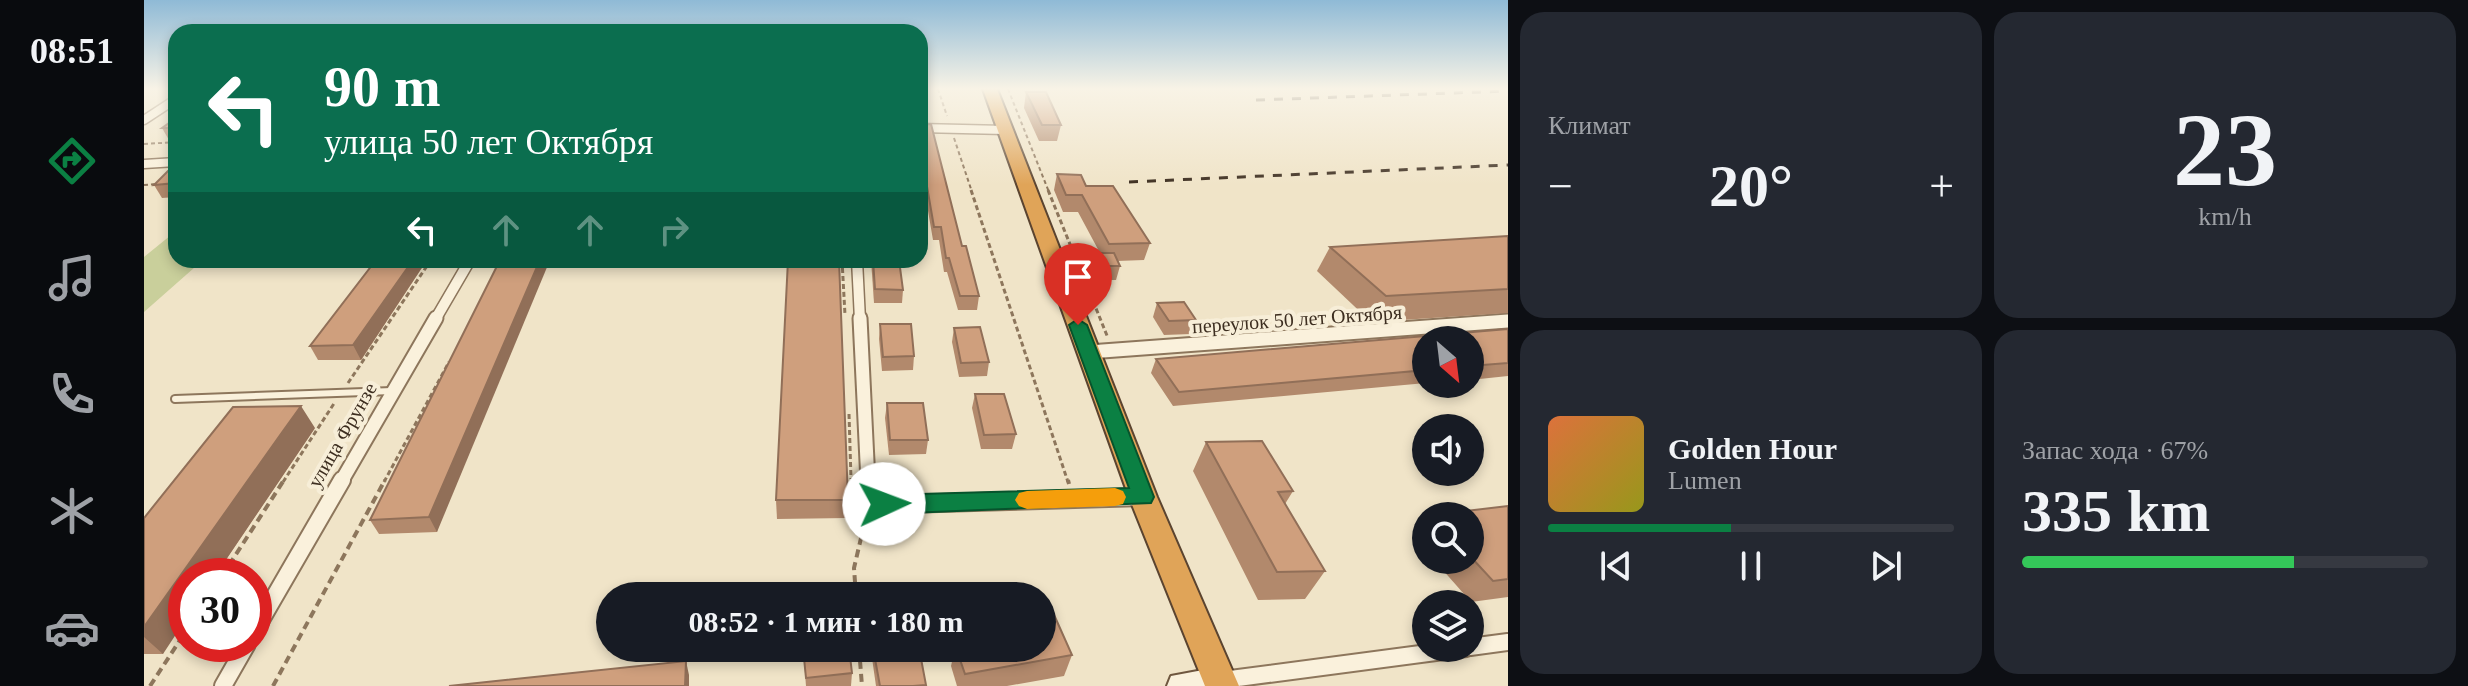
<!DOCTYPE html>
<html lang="ru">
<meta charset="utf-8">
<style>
:root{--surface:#171b24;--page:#242831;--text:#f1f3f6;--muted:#9ea1a6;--line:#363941;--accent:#0b8043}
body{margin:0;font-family:"Times New Roman",serif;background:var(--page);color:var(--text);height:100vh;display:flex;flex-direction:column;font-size:30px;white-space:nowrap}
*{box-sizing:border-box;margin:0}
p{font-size:26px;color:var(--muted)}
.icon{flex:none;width:44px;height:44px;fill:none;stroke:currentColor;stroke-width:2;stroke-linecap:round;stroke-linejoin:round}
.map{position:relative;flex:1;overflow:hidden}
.details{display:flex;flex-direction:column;gap:12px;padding:12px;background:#0d0f14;width:960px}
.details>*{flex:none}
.banner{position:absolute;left:24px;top:24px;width:760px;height:244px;border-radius:24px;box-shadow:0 4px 12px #0003;background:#0b6e4f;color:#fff;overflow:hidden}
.needle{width:52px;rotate:152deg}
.tools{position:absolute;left:1268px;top:326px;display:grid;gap:16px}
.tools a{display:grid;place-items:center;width:72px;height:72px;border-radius:50%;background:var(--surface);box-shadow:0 4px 12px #0003;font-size:40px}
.speed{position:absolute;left:24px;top:558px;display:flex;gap:16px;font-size:40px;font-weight:700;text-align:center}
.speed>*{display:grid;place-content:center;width:104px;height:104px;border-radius:50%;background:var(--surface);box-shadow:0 4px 12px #0003;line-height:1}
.speed .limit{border:12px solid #d22;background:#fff;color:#111}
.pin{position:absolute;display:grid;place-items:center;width:68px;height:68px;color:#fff;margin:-82px -34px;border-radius:50% 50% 50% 0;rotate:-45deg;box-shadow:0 0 8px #0007}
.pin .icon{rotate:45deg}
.me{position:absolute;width:88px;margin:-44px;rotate:88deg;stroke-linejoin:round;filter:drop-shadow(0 0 6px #0008)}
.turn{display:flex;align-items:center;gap:28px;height:168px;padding:0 24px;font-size:36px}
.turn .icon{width:104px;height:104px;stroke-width:2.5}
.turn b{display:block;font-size:56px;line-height:68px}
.lanes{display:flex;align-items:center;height:76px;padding:0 24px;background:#0003;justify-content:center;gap:40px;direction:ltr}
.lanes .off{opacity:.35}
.big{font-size:60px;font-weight:700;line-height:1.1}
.details .widget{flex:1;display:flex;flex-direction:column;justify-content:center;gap:12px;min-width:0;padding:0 28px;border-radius:24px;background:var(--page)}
.details .dial{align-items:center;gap:0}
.dial b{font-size:104px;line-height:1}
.song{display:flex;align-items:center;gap:24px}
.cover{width:96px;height:96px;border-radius:12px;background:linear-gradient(135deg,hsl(20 70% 55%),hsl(60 70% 35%))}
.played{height:8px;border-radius:4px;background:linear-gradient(90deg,var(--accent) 45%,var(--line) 45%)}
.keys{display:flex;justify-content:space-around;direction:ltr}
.heat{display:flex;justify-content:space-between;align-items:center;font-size:44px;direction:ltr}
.charge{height:12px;border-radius:6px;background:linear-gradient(90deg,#34c759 67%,var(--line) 0)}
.details .tiles{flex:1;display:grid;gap:12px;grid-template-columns:repeat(2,1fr)}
.trip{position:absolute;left:452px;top:582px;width:460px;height:80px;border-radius:40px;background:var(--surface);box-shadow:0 4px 12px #0003;font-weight:700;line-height:80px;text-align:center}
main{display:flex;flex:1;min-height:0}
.tab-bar{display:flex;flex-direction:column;width:144px;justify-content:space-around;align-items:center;background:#090b0e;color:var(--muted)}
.tab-bar .icon{width:56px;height:56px}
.tab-bar .on{color:var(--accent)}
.tab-bar b{font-size:36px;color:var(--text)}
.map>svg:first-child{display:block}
</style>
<main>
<nav class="tab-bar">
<b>08:51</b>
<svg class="icon on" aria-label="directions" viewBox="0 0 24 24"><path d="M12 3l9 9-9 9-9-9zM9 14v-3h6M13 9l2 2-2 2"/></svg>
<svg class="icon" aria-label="music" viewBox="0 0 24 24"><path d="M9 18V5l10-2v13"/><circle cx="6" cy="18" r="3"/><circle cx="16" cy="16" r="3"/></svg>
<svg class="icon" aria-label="phone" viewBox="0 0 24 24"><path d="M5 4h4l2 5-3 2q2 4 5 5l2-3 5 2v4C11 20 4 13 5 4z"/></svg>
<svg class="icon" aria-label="climate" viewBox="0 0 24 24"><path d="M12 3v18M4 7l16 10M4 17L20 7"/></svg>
<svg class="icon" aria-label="car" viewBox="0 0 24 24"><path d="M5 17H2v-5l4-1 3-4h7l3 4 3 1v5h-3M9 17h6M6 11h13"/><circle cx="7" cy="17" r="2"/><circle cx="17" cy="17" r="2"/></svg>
</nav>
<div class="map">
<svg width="1364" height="686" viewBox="0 0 1364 686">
<rect width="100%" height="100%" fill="#f0e4c8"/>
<path fill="#c9cf9b" d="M32 231V260H59L0 312V257Z"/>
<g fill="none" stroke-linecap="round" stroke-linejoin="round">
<defs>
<path id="lane" d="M31 399 248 391"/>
<g id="street-far3">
<path d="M0 120 32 99"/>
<path d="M776 128 861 130"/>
<path d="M0 164 32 162"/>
</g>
<g id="street-far2">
<path d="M713 260 716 320"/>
<path d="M291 320 326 260"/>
</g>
<g id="street-far1">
<path d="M716 318 724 482"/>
<path d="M945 352 1364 321"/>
<path d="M197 482 292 318"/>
</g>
<g id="street">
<path d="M724 480 725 505 999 497"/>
<path d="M110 632 198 480"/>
<path d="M1326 647 1364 642"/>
<path d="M1079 680 1322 648"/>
<path d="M79 686 103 644"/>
</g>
<path id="secondary" d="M1075 667 1085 670 1089 680 1086 686H1023L1027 676Z"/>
<path id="highway" d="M839 89H853L1013 497 1095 686H1061L985 497Z"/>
</defs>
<use href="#lane" stroke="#8d765c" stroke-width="10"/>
<use href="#street-far3" stroke="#8d765c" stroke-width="11"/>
<use href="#street-far2" stroke="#8d765c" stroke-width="13"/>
<use href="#street-far1" stroke="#8d765c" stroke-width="17"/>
<use href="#street" stroke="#8d765c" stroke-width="20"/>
<use href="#secondary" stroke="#6f573f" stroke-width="4"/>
<use href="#highway" stroke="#5b4430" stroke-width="4"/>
<g stroke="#8d765c" stroke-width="2" stroke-dasharray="4 3" stroke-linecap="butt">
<path d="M794 89 803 116"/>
<path d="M864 89 905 192"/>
<path d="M810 138 828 192"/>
<path d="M0 144 32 142"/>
<path d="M0 185 12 184"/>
</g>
<g stroke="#8d765c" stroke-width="3" stroke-dasharray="5 3" stroke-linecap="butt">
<path d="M827 190 924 482"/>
<path d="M904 190 964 338"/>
<path d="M698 260 701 315"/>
<path d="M204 383 287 260"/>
<path d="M705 414 707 479"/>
<path d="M139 482 191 402"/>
<path d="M240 482 305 362"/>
</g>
<g stroke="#8d765c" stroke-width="4" stroke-dasharray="8 5" stroke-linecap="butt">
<path d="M924 480 925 484"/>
<path d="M78 576 140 480"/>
<path d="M712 596 710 568 721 521"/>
<path d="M715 648 718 686"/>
<path d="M6 686 42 631"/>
<path d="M129 686 241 480"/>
</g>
<use href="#lane" stroke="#faf1dc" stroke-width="6"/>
<use href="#street-far3" stroke="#faf1dc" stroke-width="8"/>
<use href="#street-far2" stroke="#faf1dc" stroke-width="10"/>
<use href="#street-far1" stroke="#faf1dc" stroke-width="13"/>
<use href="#street" stroke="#faf1dc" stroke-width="16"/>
<use href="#secondary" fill="#faf1dc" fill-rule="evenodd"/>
<use href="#highway" fill="#e0a458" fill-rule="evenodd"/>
<g stroke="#3d2e20" stroke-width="3" stroke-dasharray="9 9" stroke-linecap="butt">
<path d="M1112 100 1364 91"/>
<path d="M985 182 1364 165"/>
</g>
</g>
<g fill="#b2896c">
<path d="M882 92 917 125 913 141H895L880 108Z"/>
<path d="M32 118V140H25L18 128Z"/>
<path d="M776 125 835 296 833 310H814L803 272H800L795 240H789L776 164Z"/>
<path d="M32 171V197L18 198 10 185Z"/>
<path d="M913 174 942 186 1006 243 1000 260 973 261 976 266 972 280H952L947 266 950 253H956L934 212H919L910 190Z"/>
<path d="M1364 236V313L1227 322 1173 271 1186 247Z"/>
<path d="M283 260 217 360H174L166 346Z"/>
<path d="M356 260 293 532 235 534 226 520Z"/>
<path d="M727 260H755L759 290 758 303H730Z"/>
<path d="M1013 303 1052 320 1047 334 1020 335 1009 317Z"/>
<path d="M736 324 770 356 769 370 738 371 735 339Z"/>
<path d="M810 328 845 362 843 376 815 377 808 342Z"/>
<path d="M1364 329V376L1326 380V340H1282V383L1029 406 1007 373 1012 359Z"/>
<path d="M831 394 872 434 868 449H837L828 408Z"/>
<path d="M743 403 784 440 782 454 745 455 741 418Z"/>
<path d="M171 428 71 576H42L19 654H0V518Z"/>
<path d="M1062 442 1149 491 1141 504 1181 571 1161 599 1114 600 1049 471Z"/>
<path d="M632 500H704L703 518 633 519Z"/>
<path d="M1364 506V597L1327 602 1290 560H1326V516H1287Z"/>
<path d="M1282 523V550L1270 537Z"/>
<path d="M659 648H705L708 673 707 686H662Z"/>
<path d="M728 648H775L782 686H732L728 658Z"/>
<path d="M811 648H812L928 655 920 676 863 686H813L807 666Z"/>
</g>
<g fill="#916f58">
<path d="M269 260H283L217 360 209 345Z"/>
<path d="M396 260H406L293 532 285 517Z"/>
<path d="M157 406 171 428 71 576H42V619L19 654 0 637V627Z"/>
<path d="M542 661 545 675V686H541Z"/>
</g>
<g fill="#cf9f7d" stroke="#916f58" stroke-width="2">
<path d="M882 92H902L917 125H898Z"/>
<path d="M32 118V128H18Z"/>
<path d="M787 124 818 246H822L835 296H816L805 258H802L797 227H790L776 146V125Z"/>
<path d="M24 171H32V183L10 185Z"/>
<path d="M913 174 937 175 942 186H969L1006 243 965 244 938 195H922Z"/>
<path d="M1364 236V289L1242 296 1186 247Z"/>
<path d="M950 253H970L976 266H956Z"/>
<path d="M232 260H269L209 345 166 346Z"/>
<path d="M356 260H396L285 517 226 520Z"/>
<path d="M644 260H695L704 500H632Z"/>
<path d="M729 260H755L759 290 731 289Z"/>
<path d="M1040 302 1052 320 1025 321 1013 303Z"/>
<path d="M736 324H767L770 356 739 357Z"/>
<path d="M836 327 845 362 817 363 810 328Z"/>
<path d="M1364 329V363L1326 366V340H1282V370L1035 392 1012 359Z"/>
<path d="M831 394H860L872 434 840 435Z"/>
<path d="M743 403H779L784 440H746Z"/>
<path d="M157 406 139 431 0 627V518L89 407Z"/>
<path d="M1118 441 1149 491 1134 492 1181 571 1133 572 1062 442Z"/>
<path d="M1364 506V579L1349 581 1326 556V516L1288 515Z"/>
<path d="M551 587 550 596H508V591Z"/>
<path d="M850 592 852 596H828Z"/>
<path d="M907 608 928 655 821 674 812 648H898V609Z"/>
<path d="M659 648H705L708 673 662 678Z"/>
<path d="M729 648H775L782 685 769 686H736Z"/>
<path d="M542 661 541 686H305Z"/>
</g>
<linearGradient id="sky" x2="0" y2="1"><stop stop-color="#8fbad6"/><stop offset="0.48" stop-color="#f8f3e6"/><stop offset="1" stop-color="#f8f3e6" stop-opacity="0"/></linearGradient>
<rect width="1364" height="185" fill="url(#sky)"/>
<path fill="#0b8043" stroke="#07532c" stroke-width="2" d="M934 319 943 325 1010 497 1007 503 740 514 732 511 728 504 732 498 740 495 985 488 925 325Z"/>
<path fill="#f59e0b" d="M971 488 979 491 982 497 979 504 971 506 883 509 875 506 871 500 875 493 883 491Z"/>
<g text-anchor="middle" stroke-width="8" stroke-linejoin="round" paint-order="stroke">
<g font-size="20" fill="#3d2e20" stroke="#f7eed8">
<text transform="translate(1153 319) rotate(-4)" y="7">переулок 50 лет Октября</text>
<text transform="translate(198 435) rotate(-60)" y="7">улица Фрунзе</text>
</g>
</g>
</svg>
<div class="tools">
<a><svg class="needle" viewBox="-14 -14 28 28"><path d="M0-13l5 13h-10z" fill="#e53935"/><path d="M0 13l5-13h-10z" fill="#9ea1a6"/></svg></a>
<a><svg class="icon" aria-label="sound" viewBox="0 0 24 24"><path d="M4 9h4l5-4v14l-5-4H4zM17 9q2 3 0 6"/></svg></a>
<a><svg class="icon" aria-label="search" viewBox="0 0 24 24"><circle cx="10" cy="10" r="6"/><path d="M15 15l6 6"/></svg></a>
<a><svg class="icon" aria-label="layers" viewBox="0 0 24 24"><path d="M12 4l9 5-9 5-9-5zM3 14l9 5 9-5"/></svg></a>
</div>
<div class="speed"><div class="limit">30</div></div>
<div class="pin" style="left:934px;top:325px;background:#d93025"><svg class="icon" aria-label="arrive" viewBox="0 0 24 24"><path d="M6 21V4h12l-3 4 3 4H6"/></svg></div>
<svg class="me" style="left:740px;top:504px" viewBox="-20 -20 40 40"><circle r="19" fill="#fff"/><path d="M0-13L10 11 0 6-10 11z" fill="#0b8043"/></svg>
<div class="trip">08:52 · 1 мин · 180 m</div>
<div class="banner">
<div class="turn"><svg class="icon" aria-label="left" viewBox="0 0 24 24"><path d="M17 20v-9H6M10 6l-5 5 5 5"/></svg><div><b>90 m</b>улица 50 лет Октября</div></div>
<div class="lanes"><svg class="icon" aria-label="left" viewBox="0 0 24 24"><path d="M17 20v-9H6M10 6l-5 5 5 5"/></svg><svg class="icon off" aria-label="ahead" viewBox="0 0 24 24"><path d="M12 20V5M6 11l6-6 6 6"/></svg><svg class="icon off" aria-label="ahead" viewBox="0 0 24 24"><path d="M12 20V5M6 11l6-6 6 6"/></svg><svg class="icon off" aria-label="right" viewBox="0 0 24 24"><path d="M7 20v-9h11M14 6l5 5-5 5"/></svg></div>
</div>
</div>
<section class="details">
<div class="tiles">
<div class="widget"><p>Климат</p>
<div class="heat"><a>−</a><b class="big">20°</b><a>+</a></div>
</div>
<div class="widget dial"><b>23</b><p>km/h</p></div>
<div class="widget">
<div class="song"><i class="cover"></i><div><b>Golden Hour</b><p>Lumen</p></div></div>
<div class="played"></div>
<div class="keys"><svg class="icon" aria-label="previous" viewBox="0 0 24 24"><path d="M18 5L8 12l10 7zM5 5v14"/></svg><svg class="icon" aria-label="pause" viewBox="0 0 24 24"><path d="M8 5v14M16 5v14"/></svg><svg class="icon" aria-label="next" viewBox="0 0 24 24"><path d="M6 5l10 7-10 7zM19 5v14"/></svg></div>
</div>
<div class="widget"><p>Запас хода · 67%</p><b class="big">335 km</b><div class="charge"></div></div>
</div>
</section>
</main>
